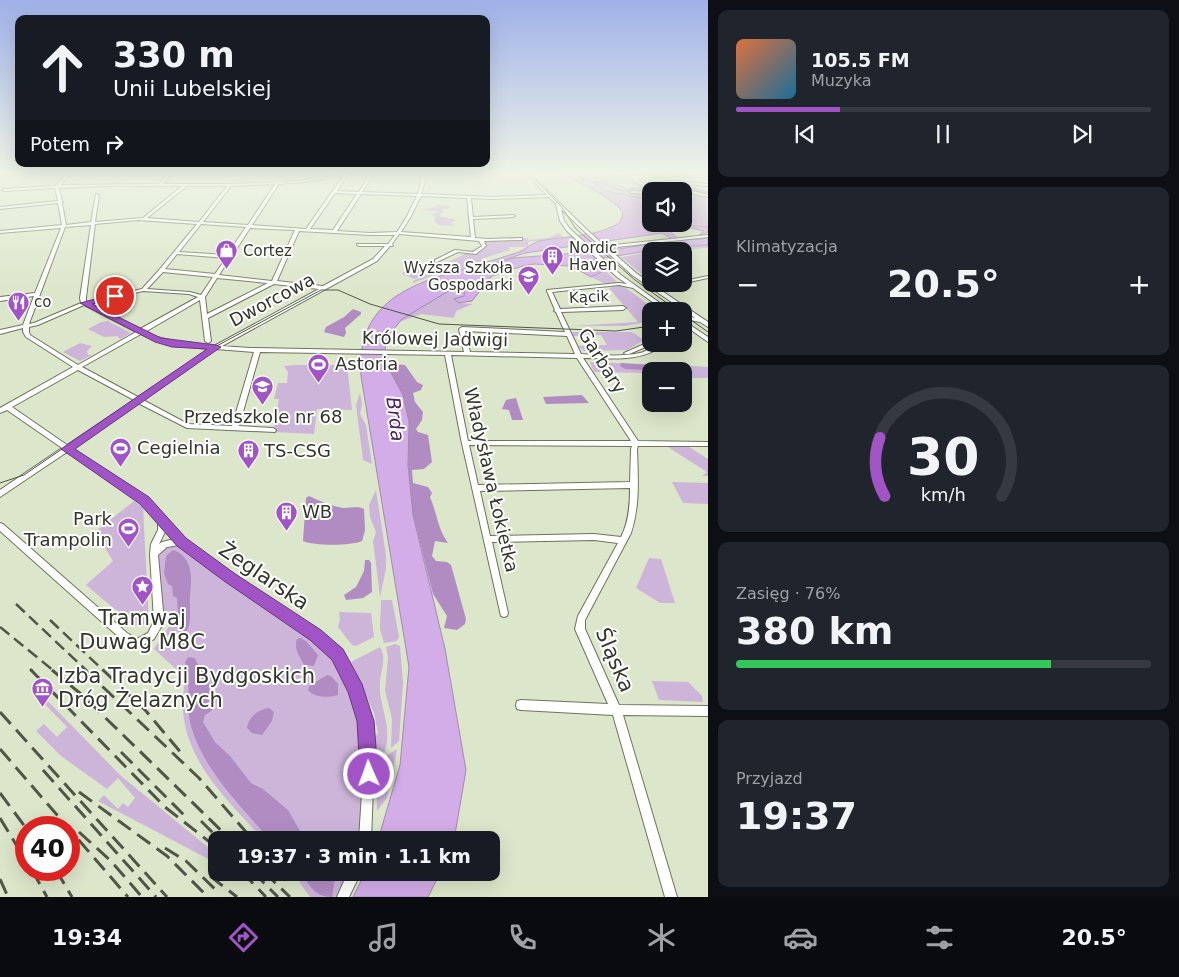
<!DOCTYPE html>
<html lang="pl">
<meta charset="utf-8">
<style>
:root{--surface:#171b24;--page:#20242c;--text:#f1f3f6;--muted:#9ea1a6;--line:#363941;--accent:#a154c5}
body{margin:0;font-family:"DejaVu Sans",sans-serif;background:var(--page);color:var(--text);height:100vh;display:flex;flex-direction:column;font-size:19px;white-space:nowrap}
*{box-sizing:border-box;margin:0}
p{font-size:16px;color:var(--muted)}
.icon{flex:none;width:28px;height:28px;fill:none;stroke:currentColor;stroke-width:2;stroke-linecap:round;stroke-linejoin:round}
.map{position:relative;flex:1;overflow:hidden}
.side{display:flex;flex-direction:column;gap:10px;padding:10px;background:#0d0f14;width:471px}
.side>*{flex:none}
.guide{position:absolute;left:15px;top:15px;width:475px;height:152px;border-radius:10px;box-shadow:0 5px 20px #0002;background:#171b24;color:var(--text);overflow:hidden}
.controls{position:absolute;left:642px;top:182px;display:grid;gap:10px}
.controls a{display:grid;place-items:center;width:50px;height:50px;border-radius:10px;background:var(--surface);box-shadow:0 5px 20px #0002;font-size:25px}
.speed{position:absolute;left:15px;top:816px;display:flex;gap:10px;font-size:25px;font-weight:700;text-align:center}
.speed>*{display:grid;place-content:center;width:65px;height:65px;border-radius:50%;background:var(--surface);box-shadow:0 5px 20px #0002;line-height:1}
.speed .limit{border:8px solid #d22;background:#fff;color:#111}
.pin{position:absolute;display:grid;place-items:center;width:42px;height:42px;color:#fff;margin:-21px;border:2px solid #fff;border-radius:50%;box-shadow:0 1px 5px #0007}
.me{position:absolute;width:55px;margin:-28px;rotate:358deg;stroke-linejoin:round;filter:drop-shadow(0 0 4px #0008)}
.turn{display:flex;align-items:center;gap:18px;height:105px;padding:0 15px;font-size:22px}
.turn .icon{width:65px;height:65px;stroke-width:2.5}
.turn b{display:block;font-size:35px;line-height:42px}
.then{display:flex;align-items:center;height:48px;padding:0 15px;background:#0003;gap:10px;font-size:19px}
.big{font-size:38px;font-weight:700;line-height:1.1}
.side .widget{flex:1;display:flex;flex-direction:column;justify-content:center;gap:8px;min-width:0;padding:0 18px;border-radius:10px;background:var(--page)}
.side .dial{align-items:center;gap:0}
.dial svg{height:130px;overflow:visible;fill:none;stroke:var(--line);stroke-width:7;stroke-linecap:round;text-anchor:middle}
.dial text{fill:var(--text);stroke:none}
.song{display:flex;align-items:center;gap:15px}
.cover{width:60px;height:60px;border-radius:8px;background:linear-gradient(135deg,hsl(20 70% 55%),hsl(200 70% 35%))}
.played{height:5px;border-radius:2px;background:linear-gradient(90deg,var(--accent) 25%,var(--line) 25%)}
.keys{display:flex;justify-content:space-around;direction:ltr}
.heat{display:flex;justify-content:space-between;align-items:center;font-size:28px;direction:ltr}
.charge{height:8px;border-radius:4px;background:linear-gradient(90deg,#34c759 76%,var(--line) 0)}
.trip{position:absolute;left:208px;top:831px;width:292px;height:50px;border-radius:10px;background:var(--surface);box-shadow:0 5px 20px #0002;font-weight:700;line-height:50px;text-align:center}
.dock{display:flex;height:80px;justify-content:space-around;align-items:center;background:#090b0e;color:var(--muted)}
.dock .icon{width:35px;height:35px}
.dock .current{color:var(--accent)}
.dock b{font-size:22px;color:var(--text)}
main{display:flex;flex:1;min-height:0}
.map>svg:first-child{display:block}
</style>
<main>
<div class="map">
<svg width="708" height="897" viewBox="0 0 708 897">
<rect width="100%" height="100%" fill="#dce6ca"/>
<g fill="#cdb5da">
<path d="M583 171H592L597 174 609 171 611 174H628L640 185 616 183Z"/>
<path d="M580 177 604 183 626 191 644 192 677 187 706 194 708 227 684 223V191H651V200L612 194Z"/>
<path d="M437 205 451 206 448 209H442L444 213H440L441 215 439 216 457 220 451 223 454 225C447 225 438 228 434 220L436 219 434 217 437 216 431 215 438 211 421 210 436 207Z"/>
<path d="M559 233 562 237 528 242V247H509L510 250 481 259 485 262 432 276 413 283V281L430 273 415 279 402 274 406 269 403 268 406 265 429 272 482 245V242L486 239 528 238V240L548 238Z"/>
<path d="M708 245V248L651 251V275L644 276 621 257H622L666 249Z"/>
<path d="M595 260 618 283 608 285 591 277 603 271 590 261Z"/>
<path d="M622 285 657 311H651V321L625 326H571L638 322 609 288Z"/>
<path d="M459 287H465L466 293 461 298 455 299 459 303 473 304 456 311 454 318 421 314 399 322C408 311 445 290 459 287Z"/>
<path d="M108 321 131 333 120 339 117 336 104 337 88 329 101 322Z"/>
<path d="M570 332H632L644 340 627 350 584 351 578 346 607 345 601 335 572 336Z"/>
<path d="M80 343 92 346 87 351 88 355H92L80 361 63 352Z"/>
<path d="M590 362 669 365 671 370 651 373 594 372Z"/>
<path d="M296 365H347L352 410 317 409 314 434 273 432 279 399H274L278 383H287L288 372 284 366Z"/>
<path d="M678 365 708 367V378H687Z"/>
<path d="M360 393 362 404 360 414 366 425 372 464 363 460 356 405Z"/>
<path d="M668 447H689L708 459V476H702L707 472Z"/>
<path d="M672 482 708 483V504L683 503Z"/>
<path d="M376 490 386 555V569L380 597 373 541 376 532 370 517 369 505Z"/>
<path d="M134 501 143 507 149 623 135 626 86 585 113 561 95 532Z"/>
<path d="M177 544 313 637 336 662 353 696 360 731 362 795V827L359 840H264C230 803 188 765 183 712 182 700 184 689 185 677L154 649 169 626 162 619 157 556 165 547Z"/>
<path d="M649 558 661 559 675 603H660L636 588Z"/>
<path d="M381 600H392L399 637 397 641 384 643 380 629Z"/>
<path d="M339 612 371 613 374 637 356 646 352 645 338 627 340 620Z"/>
<path d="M395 644 400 646 403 683 399 741 391 748 392 719 385 691 388 658 386 647Z"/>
<path d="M380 647C387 657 381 671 380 682 378 707 393 723 385 752L377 756 375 737 378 733 374 713 351 662Z"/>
<path d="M652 681 688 682 702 696 703 702 659 700Z"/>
<path d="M38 691 120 775 216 854V863L98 801 104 795 118 809 123 803 128 807 135 798 118 778 107 789 61 756 36 731 44 724 57 737 67 727 35 694Z"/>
<path d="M397 749 387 798 377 811 376 762Z"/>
<path d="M293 873H346L338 897H310Z"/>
</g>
<g fill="#b08cc3">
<path d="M353 309 361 312V314L345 328 346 333 344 337 324 332 326 327 344 317Z"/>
<path d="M621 363 665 366 669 371 625 369 620 366Z"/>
<path d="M393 364 405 365 417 382 423 385 421 390 413 393 415 402 423 412 422 420 416 429 418 432 428 435 432 462 424 469 412 470 413 483 428 487 432 493 430 497C437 513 438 530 448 543L435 541 432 556 436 561 447 562 451 565 466 619 465 624 457 630 444 628 447 616 433 594 413 515 408 465 409 422 390 371 389 366Z"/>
<path d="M582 395 589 403 546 404 543 397Z"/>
<path d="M516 398 523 420H512L509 410 502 409 506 400Z"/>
<path d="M309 496C317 500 334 507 343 508 351 508 357 506 364 509L365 530 362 541C351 546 314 546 303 541L306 498Z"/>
<path d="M173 550C194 557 192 580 190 597 189 611 194 628 181 637L179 634C180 621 177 611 177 598L173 596 172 586 168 584 164 573 166 556Z"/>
<path d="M365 560H369L371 563 372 592 363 598 346 600 344 595 356 587 364 571Z"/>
<path d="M301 638 307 642 318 655 314 666 304 665C300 657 293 648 297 639Z"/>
<path d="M188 657 195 658C200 674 231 702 205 715L203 722 215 742 230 756 251 783 263 789 288 810 300 831 309 840H270C242 807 203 770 191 726 185 704 192 681 185 662Z"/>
<path d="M327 675 331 676 338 684V695C329 698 315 698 308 690L309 686Z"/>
<path d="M269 708 274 712 272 721 262 735 252 733 247 728C248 717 259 709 269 708Z"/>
<path d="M300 873H332L335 878 332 897C313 897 311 885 300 873Z"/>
</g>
<g fill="#d3ade7" stroke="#a389af" fill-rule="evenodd">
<path d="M561 171 581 175 576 171H581L628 189 675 184 708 192V194C694 191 680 185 666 187 653 189 642 193 628 191 612 189 596 179 580 178L600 185 602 190 651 200 642 201 651 207V224H663L678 239H703L699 235 704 231 672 224 708 227V232L701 235 708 239V245L667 248 590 260 603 271 591 277 571 266 534 264 523 266 492 276 472 301 459 303 454 299 464 296 465 287 452 289 402 319 389 335 385 349 390 371 403 395 409 422 408 465 413 515 445 649 466 770 454 840H378L400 765 409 667 361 376C354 291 430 279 494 260 502 257 511 255 519 252 526 249 532 243 539 241 564 236 600 237 620 222L623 214C619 200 574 182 561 171ZM662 233 674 240 613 250 514 258 492 264 525 253Z"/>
<path d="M365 873V872L440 873 428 897H353Z"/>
</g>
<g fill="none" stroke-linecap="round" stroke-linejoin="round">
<path stroke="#a389af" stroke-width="1" d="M596 184H599L589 181 607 183"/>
<path fill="#d3ade7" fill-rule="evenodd" d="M702 193 704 194V196L696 198 693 196Z"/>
<defs>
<g id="minor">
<path d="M71 171H75L60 185 159 184 171 171H175L163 184H225L277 182 284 171H288L280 182H284L324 178 357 171H365L347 176 337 191 359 192 372 171H376L362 192 418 194 421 181 420 171H424L425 181 421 194 492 197 547 195 523 171H527L586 229 605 246 708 235V237L608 248 636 273 652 284H671L669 285 656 287 708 322V327L700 322 684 319V315L695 318 632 275 584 231 561 209 564 221 570 229 621 275 671 311H665L633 288 619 285 552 292 560 309 623 306 626 308 623 310 561 312 581 354C600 355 621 357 640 353 649 351 655 343 665 344 641 363 612 358 583 358L638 441 708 442V446H638L637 449C638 477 640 506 631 533L585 620V629L619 705 708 706V716L623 715 677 897H665L613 715 521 710 517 709 516 705 517 701 521 700 608 704 575 629 578 616 618 543 594 540 492 542 508 613 507 616 504 617 501 616 461 439 445 355 260 352 239 426 273 428 276 430 275 432 187 428 138 403 72 448 148 499 184 540 232 574 318 632 341 652 359 686 370 721 374 761 371 840H359L364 761 360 721 352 691 335 658 312 638 226 580 179 545 167 547 158 555 164 622 154 639 137 648 121 639 0 531V523L3 524 127 633 137 639 148 633 154 621 150 554 151 544 158 530V521L142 503 67 452 0 497V490L62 448 7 410 0 413V408L73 367 26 337 23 332V328L0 334V330L23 325 34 296 0 301V297L35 293 61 228 0 233V231L62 225 58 203 0 209V207L58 201 55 188 4 191 2 190 4 189 55 186ZM343 176 306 229 252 225 279 184 304 182ZM275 184 248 225 203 222 231 186ZM104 186H182L143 218 95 222 99 195 96 194 91 222 66 225 62 203 63 202 62 201 59 188ZM187 186H227L199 222 147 218ZM335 193 357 194 333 230 310 229ZM361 194 417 196 406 218 397 232 370 233 337 231ZM421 196 467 198 471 237 401 232 410 218ZM549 197 556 204 560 221 567 231 617 277 627 284 619 283 547 290V291L555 310 554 311 556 312 565 332 462 327 459 329 464 352 250 348 222 346 377 261 390 246H393L392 244 399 234 479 241 482 246 473 252 455 250 435 260V262H437L458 252 476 254 486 246 484 241 522 240V238H520L488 239 475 238 473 219 513 217 515 216 513 215 473 217 471 198 492 199ZM138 220 197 224 160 269 142 289 86 302V298L95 224ZM201 224 246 227 227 255 179 252ZM91 225 80 298 81 303 34 323 29 324 65 227ZM250 228 295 230 272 281 219 275 230 258 232 257V256ZM299 231 370 235H395L388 244H357V245L359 246H385L373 259 323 286 277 281ZM177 254 226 258 215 274 165 269ZM163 272 213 277 201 295 190 292 147 289ZM217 278 268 283 207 314 205 297ZM274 284 319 289 214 346 182 343 153 336 145 332 200 300 205 341 208 343 210 342 211 341 208 318ZM143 291 189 294 198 297 140 329 90 304ZM84 305 136 332 78 365 30 335 29 332V327L38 325ZM465 331 567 336 575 354 470 352ZM141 334C162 345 186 347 210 349L138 397 82 367ZM216 349 254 352 232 426 188 424 143 400ZM451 355 577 358 631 441H468ZM78 370 134 400 67 445 12 407ZM469 445 632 446 631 449 630 482 478 485ZM630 488C630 504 629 522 621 537L594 534 490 536 480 491ZM166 530 174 539 162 542 159 544Z"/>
<path d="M625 171H629L634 176 697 173 698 175 637 178 642 183 675 181 708 184V186L675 183 641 185 629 175H612L610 174 612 173H627Z"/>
<path d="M674 190H688L708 195V197L684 191H672Z"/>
<path d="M632 191 651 192V194L631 193 630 192Z"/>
<path d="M708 276V278L684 283V281Z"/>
<path d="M684 321 708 337V342L684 325Z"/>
<path d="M651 341V344H653L629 354H625L624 353Z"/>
<path d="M348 872H361L349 897H337Z"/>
</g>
</defs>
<use href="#minor" stroke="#6c755c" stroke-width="2"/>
<use href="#minor" fill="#fff" fill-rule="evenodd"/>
<g stroke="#505547" stroke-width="1">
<path d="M526 171 561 206 576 229 635 280 678 311"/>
<path d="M684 315 708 332"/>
<path d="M0 483 24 475 198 356 321 290H338L370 304 439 324 616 331 651 326"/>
</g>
<g stroke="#505547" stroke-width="2.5" stroke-dasharray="12 6" stroke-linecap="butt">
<path d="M16 604 87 671"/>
<path d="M50 620 104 671"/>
<path d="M0 627 54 671"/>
<path d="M30 669 32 671"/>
</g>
<g stroke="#505547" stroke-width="3" stroke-dasharray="16 8" stroke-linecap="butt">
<path d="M31 670 165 807 216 847"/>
<path d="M52 670 81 694 231 840"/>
<path d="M85 670 199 778 253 840"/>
<path d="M103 670 146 711 182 754"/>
<path d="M0 712 167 897"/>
<path d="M0 749 128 897"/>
<path d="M121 752 184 815"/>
<path d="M43 770 156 897"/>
<path d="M79 792 167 856 208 897"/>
<path d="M0 793 26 828"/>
<path d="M0 818 26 861"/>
<path d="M201 821 220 840"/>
<path d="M79 832 111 861 142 897"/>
<path d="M165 848 186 861 217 891"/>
<path d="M32 870 47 897"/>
<path d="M56 870 72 897"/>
<path d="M242 872 266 897"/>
<path d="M253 872 278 897"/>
<path d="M264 872 290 897"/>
<path d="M287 872 294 879"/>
<path d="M210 876 237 897"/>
<path d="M0 879 8 897"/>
</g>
</g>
<linearGradient id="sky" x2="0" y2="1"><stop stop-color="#9fb1e8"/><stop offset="0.58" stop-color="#eff4e7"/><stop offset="1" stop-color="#eff4e7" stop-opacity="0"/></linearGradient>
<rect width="708" height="297" fill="url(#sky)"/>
<path fill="#a154c5" stroke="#693780" d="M115 294H118V298L92 304 161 338 216 345 221 347 75 449 149 497 186 538 234 573 321 630 343 649 362 684 374 721 378 774 375 780 369 783 363 780 360 774 357 721 348 692 332 660 310 640 224 581 177 546 140 504 61 449 207 349 172 347 155 342 80 303Z"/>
<defs>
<symbol id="shop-pin" viewBox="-11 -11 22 30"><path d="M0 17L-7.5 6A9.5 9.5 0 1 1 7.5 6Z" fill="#a154c5" stroke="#fff"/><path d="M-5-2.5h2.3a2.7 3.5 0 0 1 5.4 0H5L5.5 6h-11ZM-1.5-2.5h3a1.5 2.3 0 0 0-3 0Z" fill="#fff"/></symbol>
<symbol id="building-pin" viewBox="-11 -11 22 30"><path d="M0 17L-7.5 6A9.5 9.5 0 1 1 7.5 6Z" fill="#a154c5" stroke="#fff"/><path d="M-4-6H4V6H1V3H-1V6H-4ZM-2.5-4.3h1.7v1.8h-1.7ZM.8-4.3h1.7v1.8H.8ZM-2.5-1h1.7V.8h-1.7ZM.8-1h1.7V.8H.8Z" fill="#fff"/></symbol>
<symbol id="university-pin" viewBox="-11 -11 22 30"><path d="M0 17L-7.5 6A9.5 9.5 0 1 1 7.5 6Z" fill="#a154c5" stroke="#fff"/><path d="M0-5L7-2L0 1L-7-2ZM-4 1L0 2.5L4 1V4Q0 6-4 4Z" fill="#fff"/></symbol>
<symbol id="restaurant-pin" viewBox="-11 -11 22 30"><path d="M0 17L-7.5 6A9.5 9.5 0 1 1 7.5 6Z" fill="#a154c5" stroke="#fff"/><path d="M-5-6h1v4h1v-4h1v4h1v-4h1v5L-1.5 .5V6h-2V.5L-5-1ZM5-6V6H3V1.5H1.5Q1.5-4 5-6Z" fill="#fff"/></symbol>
<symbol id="stadium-pin" viewBox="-11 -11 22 30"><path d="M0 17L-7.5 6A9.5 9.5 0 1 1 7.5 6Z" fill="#a154c5" stroke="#fff"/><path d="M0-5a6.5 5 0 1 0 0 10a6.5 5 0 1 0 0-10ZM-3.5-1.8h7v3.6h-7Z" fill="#fff"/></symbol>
<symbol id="school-pin" viewBox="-11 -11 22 30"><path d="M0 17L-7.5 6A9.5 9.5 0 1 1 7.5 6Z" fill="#a154c5" stroke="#fff"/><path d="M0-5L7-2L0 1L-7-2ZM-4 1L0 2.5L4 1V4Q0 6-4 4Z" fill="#fff"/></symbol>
<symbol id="sight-pin" viewBox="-11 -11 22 30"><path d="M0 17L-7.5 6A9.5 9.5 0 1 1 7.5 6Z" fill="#a154c5" stroke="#fff"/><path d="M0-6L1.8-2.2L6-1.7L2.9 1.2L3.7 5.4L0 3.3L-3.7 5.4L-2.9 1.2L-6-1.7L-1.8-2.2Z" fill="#fff"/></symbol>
<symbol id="museum-pin" viewBox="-11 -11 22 30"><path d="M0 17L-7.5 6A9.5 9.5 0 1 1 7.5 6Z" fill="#a154c5" stroke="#fff"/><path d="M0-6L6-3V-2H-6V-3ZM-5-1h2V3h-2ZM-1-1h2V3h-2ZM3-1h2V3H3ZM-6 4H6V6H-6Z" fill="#fff"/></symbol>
</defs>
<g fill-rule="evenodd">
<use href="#shop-pin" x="214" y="238" width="25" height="34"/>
<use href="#building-pin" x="540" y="244" width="25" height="34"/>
<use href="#university-pin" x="516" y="264" width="25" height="34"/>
<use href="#restaurant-pin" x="6" y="290" width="25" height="34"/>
<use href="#stadium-pin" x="306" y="352" width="25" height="34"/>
<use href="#school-pin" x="250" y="374" width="25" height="34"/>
<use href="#stadium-pin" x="108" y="436" width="25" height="34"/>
<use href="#building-pin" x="236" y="438" width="25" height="34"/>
<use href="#building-pin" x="274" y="500" width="25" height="34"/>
<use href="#stadium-pin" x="116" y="516" width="25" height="34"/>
<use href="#sight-pin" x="130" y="574" width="25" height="34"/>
<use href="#museum-pin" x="30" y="676" width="25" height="34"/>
</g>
<g text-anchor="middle" stroke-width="4" stroke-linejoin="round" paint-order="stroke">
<g font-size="15" fill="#32362b" stroke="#fff" text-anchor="start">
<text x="569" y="253">Nordic<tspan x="569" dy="17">Haven</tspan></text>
<text x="243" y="256">Cortez</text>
<text x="513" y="273" text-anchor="end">Wyższa Szkoła<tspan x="513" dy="17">Gospodarki</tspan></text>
<text x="34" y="307">co</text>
</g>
<g font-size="15" fill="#32362b" stroke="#fff">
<text transform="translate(589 297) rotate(-3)" y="5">Kącik</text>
</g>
<g font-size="18" fill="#32362b" stroke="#fff">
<text transform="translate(272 300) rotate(-28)" y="6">Dworcowa</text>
<text transform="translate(435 339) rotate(1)" y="6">Królowej Jadwigi</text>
<text transform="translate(602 361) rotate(58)" y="6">Garbary</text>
<text transform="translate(491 480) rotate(77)" y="6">Władysława Łokietka</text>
</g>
<g font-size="18" fill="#32362b" stroke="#fff" text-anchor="start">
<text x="335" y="370">Astoria</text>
<text x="263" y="423" text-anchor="middle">Przedszkole nr 68</text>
<text x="137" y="454">Cegielnia</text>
<text x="264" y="457">TS-CSG</text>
<text x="302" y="518">WB</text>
<text x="112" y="525" text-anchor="end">Park<tspan x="112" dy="21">Trampolin</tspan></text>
</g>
<g font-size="19" font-style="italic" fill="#4f2164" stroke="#fff">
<text transform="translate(396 419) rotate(83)" y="7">Brda</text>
</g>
<g font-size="21" fill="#32362b" stroke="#fff">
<text transform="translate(264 576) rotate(34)" y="7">Żeglarska</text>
<text transform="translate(615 660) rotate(67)" y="7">Śląska</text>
</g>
<g font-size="21" fill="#32362b" stroke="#fff">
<text x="142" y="625">Tramwaj<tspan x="142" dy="24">Duwag M8C</tspan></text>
<text x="58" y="683" text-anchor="start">Izba Tradycji Bydgoskich<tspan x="58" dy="24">Dróg Żelaznych</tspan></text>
</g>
</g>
</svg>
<div class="controls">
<a><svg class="icon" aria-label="sound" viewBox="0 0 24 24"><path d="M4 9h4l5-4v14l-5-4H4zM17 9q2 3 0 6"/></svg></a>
<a><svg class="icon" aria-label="layers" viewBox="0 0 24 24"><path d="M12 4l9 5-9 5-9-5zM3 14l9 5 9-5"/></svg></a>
<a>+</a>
<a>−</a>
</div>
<div class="speed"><div class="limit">40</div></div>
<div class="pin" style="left:115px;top:296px;background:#d93025"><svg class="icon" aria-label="arrive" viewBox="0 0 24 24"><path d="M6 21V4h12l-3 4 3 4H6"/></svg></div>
<svg class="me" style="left:369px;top:774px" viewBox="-20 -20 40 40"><circle r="17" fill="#a154c5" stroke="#fff" stroke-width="3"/><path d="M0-11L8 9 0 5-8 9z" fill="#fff"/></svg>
<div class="trip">19:37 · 3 min · 1.1 km</div>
<div class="guide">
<div class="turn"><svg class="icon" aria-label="ahead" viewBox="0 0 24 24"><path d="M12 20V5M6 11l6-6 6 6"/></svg><div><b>330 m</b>Unii Lubelskiej</div></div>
<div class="then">Potem<svg class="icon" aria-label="right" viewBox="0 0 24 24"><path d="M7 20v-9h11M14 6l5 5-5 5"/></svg></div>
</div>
</div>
<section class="side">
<div class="widget">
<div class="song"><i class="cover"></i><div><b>105.5 FM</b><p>Muzyka</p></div></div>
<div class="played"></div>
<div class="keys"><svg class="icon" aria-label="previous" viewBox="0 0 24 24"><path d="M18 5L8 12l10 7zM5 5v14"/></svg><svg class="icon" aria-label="pause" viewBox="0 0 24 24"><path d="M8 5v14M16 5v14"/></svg><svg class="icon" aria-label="next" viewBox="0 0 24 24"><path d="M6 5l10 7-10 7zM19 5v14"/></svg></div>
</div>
<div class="widget"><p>Klimatyzacja</p>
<div class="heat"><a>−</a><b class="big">20.5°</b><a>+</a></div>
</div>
<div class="widget dial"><svg viewBox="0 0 100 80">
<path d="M14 69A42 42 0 1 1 86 69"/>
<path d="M14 69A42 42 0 0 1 11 33" stroke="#a154c5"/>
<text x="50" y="56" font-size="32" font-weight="700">30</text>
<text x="50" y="72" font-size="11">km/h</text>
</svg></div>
<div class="widget"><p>Zasięg · 76%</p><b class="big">380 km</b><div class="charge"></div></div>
<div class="widget"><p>Przyjazd</p><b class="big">19:37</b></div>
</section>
</main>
<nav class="dock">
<b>19:34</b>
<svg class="icon current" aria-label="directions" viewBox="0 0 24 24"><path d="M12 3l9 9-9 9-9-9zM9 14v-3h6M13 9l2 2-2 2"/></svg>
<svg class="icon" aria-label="music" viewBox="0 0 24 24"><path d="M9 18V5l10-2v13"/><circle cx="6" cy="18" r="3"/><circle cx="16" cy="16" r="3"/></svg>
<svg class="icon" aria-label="phone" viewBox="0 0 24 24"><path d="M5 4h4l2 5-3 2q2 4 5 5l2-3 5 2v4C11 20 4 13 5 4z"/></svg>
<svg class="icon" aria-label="climate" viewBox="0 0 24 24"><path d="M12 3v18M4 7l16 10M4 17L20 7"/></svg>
<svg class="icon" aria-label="car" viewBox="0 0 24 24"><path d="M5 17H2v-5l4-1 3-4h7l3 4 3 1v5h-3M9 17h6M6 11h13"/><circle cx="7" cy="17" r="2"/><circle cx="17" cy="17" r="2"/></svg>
<svg class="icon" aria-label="filters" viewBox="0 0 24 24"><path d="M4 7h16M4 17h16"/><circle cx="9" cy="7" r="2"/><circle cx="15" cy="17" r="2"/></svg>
<b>20.5°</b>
</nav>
